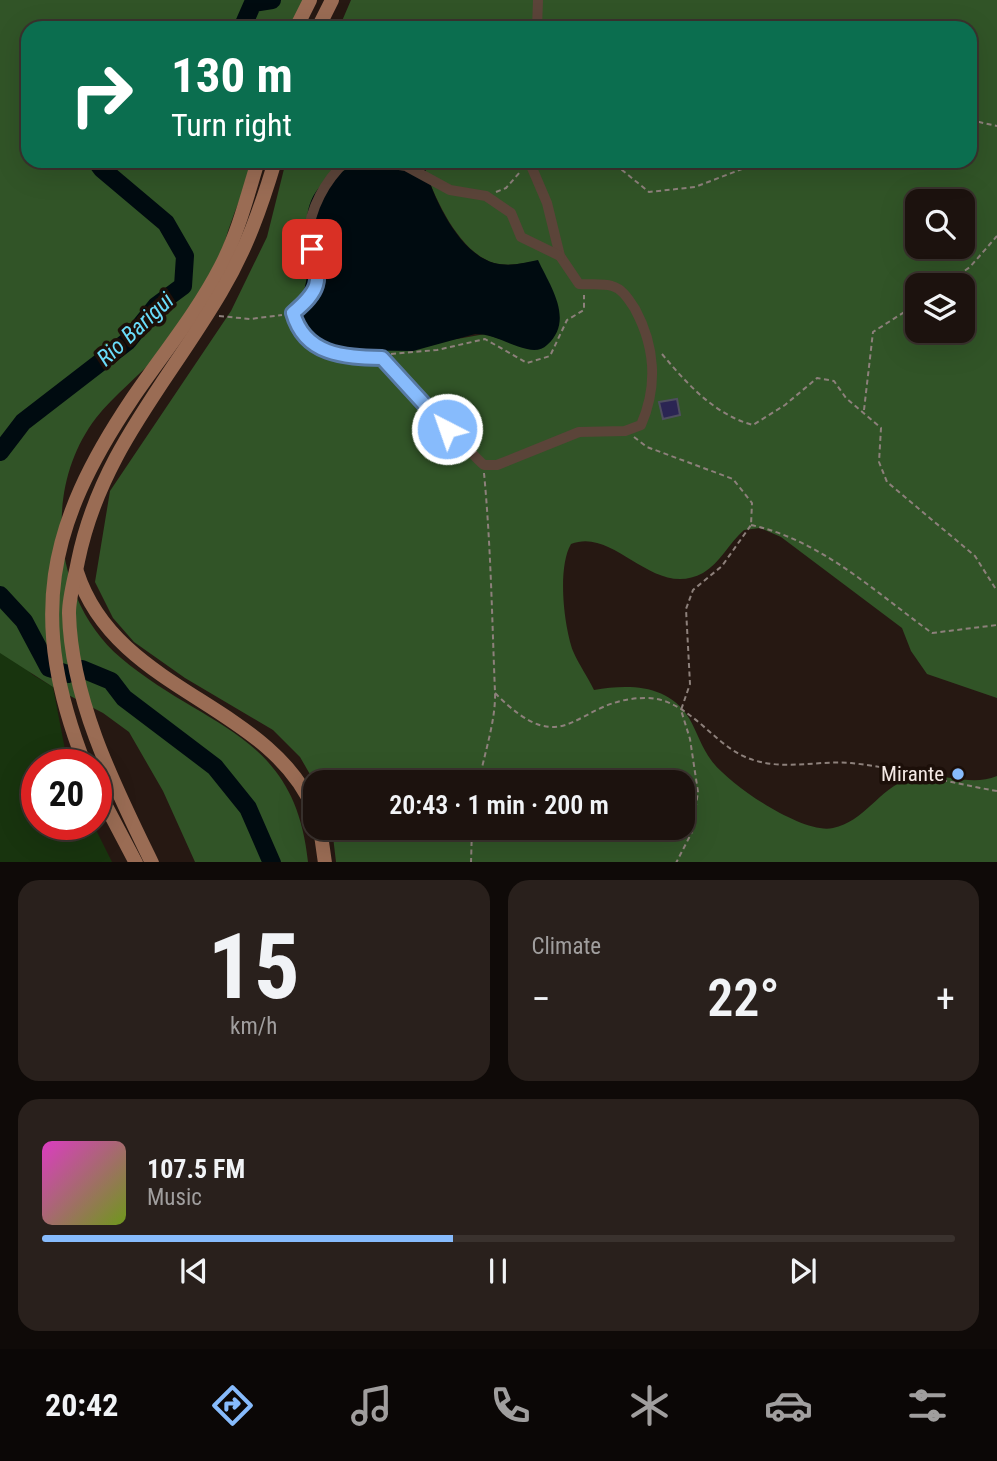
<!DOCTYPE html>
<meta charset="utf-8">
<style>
:root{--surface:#1c120e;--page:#29201c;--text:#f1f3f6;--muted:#a09e9e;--line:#3a322e;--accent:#87bbfc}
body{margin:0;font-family:"Roboto Condensed",sans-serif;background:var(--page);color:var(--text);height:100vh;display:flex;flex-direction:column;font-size:26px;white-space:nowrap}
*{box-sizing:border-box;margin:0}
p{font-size:23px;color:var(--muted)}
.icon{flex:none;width:38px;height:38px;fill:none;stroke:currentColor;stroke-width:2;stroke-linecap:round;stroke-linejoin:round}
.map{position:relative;height:862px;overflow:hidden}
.side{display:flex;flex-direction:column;gap:18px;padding:18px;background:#0f0a08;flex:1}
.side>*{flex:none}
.top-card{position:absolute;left:21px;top:21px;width:956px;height:147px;border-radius:21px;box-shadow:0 7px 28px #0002,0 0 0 2px var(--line);background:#0b6e4f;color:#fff;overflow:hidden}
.controls{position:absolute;left:905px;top:189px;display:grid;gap:14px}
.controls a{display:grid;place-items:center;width:70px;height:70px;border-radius:14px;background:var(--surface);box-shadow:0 7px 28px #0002,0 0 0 2px var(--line);font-size:35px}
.speed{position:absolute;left:21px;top:749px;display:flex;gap:14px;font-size:35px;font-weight:700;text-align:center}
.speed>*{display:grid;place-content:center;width:91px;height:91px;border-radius:50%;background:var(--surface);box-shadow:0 7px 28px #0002,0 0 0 2px var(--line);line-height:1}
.speed .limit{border:10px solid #d22;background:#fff;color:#111}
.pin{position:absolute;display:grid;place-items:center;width:60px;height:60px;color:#fff;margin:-30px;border-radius:14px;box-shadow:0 4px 10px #0006}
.me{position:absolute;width:77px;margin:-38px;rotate:319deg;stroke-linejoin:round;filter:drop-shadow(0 0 5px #0008)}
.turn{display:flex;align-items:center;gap:24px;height:147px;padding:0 35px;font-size:32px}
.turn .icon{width:91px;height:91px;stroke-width:2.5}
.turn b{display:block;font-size:49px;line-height:60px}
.big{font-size:52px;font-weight:600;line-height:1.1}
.side .card{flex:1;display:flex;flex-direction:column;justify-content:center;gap:10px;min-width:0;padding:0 24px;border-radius:21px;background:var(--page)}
.side .dial{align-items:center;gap:0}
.dial b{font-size:91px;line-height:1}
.song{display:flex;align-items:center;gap:21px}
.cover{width:84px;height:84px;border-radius:10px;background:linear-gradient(135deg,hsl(310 70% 55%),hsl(80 70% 35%))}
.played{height:7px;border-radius:4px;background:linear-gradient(90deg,var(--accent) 45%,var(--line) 45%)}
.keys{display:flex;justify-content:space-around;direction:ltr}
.heat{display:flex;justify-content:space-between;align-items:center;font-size:38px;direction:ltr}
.side .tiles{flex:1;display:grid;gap:18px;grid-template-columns:1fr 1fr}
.card:last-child{grid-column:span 2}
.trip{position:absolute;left:303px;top:770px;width:392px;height:70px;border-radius:21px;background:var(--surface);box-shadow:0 7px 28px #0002,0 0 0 2px var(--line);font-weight:600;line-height:70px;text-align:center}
.tabs{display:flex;height:112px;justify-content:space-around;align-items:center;background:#0b0706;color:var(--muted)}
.tabs .icon{width:49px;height:49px}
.tabs .current{color:var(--accent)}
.tabs b{font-size:32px;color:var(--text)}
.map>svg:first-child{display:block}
</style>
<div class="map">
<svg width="997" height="863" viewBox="0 0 997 863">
<rect width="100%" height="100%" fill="#261812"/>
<path fill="#18340e" d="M0 644 33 675 53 687 68 765H37V824H93L112 862H0Z"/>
<g fill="#315427" fill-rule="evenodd">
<path d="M0 0H306L290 28H28V161H254C246 185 236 207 228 231 222 251 215 277 203 295 190 315 175 336 159 354 139 376 114 395 96 418 41 490 54 601 121 658 205 729 295 732 308 862H195L163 791 129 732 103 713 53 687 0 653Z"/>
<path d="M351 0H997V698L927 674 911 651 902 628 781 537 760 528 744 530C729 543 720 563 703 573 653 600 615 526 571 544 557 568 564 626 573 651 579 665 588 677 594 690 629 684 668 684 689 718 697 732 702 748 711 760 729 785 803 835 833 828 864 822 879 789 908 779 937 769 968 788 997 776V862H336L332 828H682V782L315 783 300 757 273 730 185 678 134 642 113 618 95 582 110 491 231 311 267 237 286 161H970V28H339ZM400 163 425 169C435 200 460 253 494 263 509 267 524 263 538 261L503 340 485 334 457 339 340 350 298 311 307 280 309 253ZM917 201H962V247H917ZM917 285H962V331H917Z"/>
</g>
<path fill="#000b10" d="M386 161 425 169C435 201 459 253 494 263 509 267 524 263 538 260 550 286 575 320 547 345 542 350 535 351 527 349 509 345 494 334 475 334L413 351 340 350 325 349 300 331C298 308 306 290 308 268 309 253 307 239 307 224 307 178 347 165 386 161Z"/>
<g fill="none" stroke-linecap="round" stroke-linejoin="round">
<g stroke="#000b10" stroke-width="18">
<path d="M242 28 253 3 272 0"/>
<path d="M0 452 23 422 128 341 156 306 183 286 185 256 166 223 102 169 96 161"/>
<path d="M0 595 24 621 49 668 68 674 82 669 111 681 124 698 215 767 248 808 272 863"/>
</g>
</g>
<path fill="#2b2553" stroke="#4e4e5e" stroke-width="2" d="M677 399 680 415 663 419 659 402Z"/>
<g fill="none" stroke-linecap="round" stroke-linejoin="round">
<g stroke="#8d807b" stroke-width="2" stroke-dasharray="5 3.5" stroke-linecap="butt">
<path d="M970 120 997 126"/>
<path d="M622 161V170L649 192 695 187 742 169 774 161"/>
<path d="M496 192 506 188 521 171"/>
<path d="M944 285 970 267 997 236"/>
<path d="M219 316 250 319 282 315"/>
<path d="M391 354 437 350 485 339 527 363 550 356 567 320 584 310V295"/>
<path d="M662 354C687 384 715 415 753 425L785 405 817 378 834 381 846 398 881 428 879 462 887 482 975 556 997 591"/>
<path d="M864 410 873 332 917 304"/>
<path d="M634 437 647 447 733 479 752 503 751 525 722 566 693 590 686 609 690 684 681 710 690 739 698 792 692 832 676 863"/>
<path d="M751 525C821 540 875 592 932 633L997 625"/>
<path d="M495 693C568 767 574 697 647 698 685 698 711 740 741 755 777 773 813 760 851 763 899 768 949 783 997 791"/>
<path d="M479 782C484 754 496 721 495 692 492 620 491 547 484 473"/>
<path d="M471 863 472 828"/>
</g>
<g stroke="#5b4439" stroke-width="10">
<path d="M537 28 538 0"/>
<path d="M346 161C325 181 310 208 308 237 308 244 312 252 314 258 322 284 313 296 293 313 308 364 341 347 380 358 390 360 466 450 484 465H497L579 432 625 431 641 425C658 386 655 346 635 309 629 300 623 289 612 286 602 283 589 285 579 284L560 256 547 203 529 161"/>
<path d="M371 161 406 166 450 190 486 196 511 213 521 237 560 256"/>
</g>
<g stroke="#9a6c54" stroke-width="14">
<path d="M296 28 310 0"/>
<path d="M318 28 332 0"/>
<path d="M77 572C116 693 270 702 315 812"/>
<path d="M85 765C28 619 46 527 132 399 162 355 197 313 221 266 238 233 247 197 258 161"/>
<path d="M96 787 136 863"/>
<path d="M320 828 325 863"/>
<path d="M152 863C115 787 71 700 69 613 69 597 75 577 78 561 100 453 167 384 221 292 246 250 261 208 275 161"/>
</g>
</g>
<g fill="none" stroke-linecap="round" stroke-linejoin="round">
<defs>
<path id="route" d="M312 249C322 282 319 291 293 313 305 355 343 357 382 358L447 429"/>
</defs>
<use href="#route" stroke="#587aa4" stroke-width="18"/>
<use href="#route" stroke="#87bbfc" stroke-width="12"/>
</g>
<circle fill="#87bbfc" stroke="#1c0f09" stroke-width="2.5" cx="958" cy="774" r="7"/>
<g text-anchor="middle" stroke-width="7" stroke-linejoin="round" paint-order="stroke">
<g font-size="21" fill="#f4e9e5" stroke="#1c0f09" text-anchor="end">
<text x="944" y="781">Mirante</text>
</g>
<g font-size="23" font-style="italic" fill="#6adcfa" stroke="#1c0f09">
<text transform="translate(135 329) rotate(-43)" y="8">Rio Barigui</text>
</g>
</g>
</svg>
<div class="controls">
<a><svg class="icon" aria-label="search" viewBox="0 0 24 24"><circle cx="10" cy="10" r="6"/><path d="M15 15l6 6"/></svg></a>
<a><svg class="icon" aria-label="layers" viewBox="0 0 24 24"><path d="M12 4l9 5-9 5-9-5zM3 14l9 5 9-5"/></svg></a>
</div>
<div class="speed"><div class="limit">20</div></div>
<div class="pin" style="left:312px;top:249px;background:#d93025"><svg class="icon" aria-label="arrive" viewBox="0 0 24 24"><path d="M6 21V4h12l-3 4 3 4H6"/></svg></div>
<svg class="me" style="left:447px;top:429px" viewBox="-20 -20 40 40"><circle r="17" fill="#87bbfc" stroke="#fff" stroke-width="3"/><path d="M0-11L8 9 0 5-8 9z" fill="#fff"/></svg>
<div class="trip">20:43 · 1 min · 200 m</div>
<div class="top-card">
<div class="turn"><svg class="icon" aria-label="right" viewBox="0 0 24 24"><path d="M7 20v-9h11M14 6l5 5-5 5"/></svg><div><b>130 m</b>Turn right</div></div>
</div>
</div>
<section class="side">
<div class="tiles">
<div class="card dial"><b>15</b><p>km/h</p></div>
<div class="card"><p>Climate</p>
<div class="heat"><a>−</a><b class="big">22°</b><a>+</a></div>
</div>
<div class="card">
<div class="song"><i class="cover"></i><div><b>107.5 FM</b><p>Music</p></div></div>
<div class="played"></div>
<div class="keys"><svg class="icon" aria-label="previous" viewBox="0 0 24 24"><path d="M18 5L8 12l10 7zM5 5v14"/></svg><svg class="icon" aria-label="pause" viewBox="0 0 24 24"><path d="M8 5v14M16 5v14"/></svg><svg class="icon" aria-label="next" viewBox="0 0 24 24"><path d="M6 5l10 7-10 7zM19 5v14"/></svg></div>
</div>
</div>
</section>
<nav class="tabs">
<b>20:42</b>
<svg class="icon current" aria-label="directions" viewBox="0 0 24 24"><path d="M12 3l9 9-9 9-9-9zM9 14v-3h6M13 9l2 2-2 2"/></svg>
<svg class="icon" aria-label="music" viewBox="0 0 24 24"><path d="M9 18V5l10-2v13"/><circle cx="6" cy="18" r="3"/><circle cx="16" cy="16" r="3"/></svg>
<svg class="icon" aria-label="phone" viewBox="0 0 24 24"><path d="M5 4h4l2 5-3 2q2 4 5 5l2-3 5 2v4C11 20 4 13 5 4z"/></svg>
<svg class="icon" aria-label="climate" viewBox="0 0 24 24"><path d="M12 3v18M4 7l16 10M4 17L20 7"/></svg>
<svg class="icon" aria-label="car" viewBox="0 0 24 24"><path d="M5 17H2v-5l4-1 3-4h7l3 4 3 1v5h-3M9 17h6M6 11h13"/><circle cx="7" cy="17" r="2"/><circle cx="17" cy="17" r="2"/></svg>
<svg class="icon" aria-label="filters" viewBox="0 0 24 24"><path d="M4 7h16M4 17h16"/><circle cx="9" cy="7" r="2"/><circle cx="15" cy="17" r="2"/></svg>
</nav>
